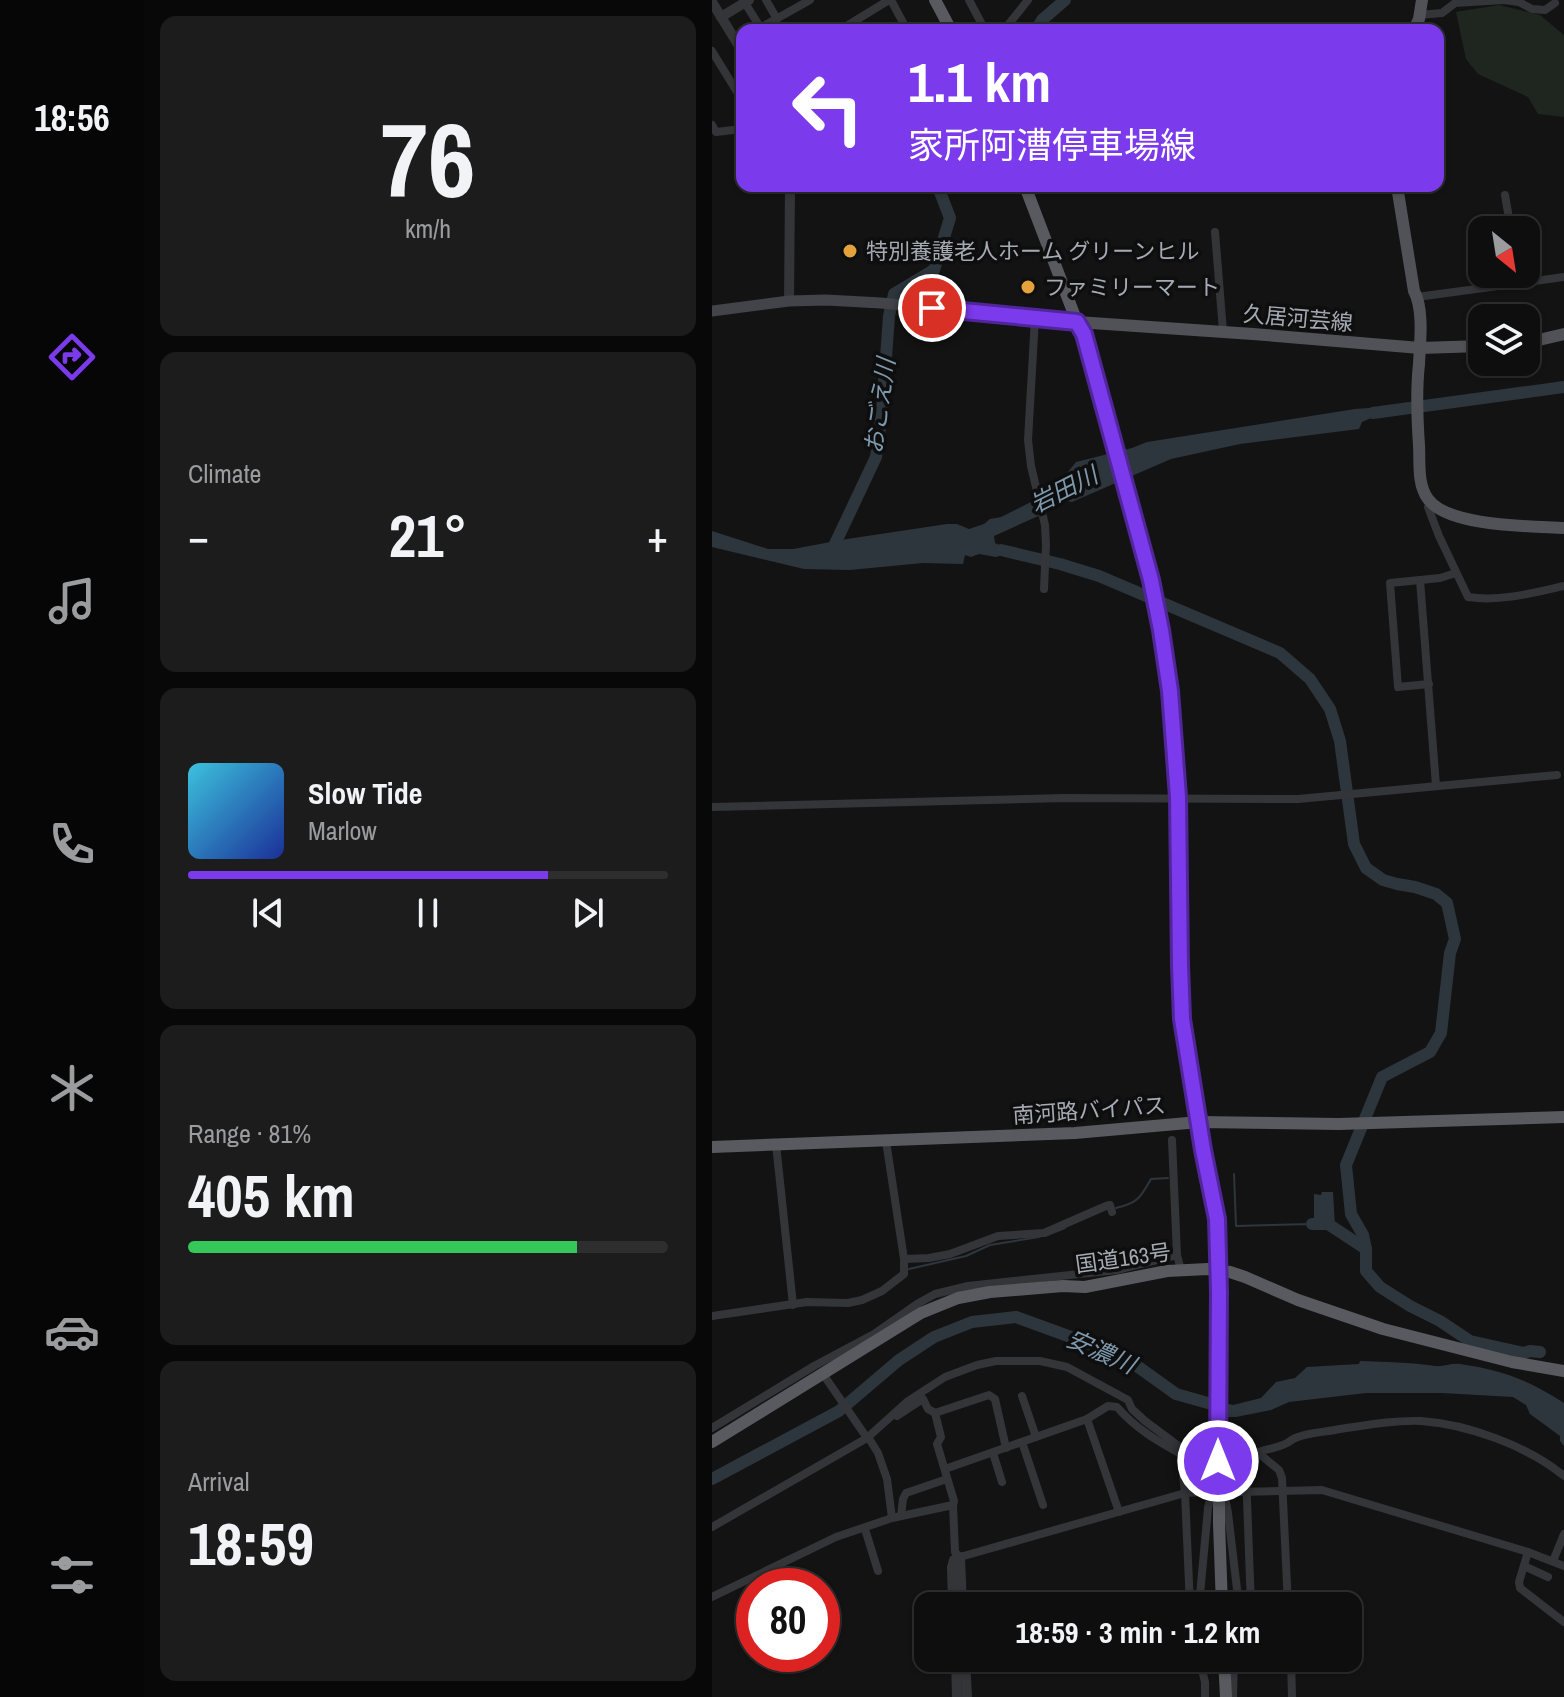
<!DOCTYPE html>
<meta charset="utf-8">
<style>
:root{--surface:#0e0e0f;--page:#1c1c1d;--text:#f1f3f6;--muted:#9b9c9e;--line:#2e2e2f;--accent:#7c3aed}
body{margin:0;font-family:"Archivo Narrow","Noto Sans JP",sans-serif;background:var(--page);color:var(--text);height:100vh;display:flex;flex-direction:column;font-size:30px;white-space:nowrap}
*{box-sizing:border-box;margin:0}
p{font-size:26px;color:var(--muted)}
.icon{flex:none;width:44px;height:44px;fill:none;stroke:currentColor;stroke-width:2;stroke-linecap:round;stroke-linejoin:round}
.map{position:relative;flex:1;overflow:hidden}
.panel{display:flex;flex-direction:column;gap:16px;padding:16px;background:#080808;width:568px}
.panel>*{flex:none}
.guide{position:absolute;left:24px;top:24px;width:708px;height:168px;border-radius:16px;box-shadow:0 2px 6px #0004,0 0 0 2px var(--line);background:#7c3aed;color:#fff;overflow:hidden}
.needle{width:52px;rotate:150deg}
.tools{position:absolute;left:756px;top:216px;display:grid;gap:16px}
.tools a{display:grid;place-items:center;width:72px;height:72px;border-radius:16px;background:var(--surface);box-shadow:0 2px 6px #0004,0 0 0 2px var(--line);font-size:40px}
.speed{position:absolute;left:24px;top:1568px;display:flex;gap:16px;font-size:40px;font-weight:700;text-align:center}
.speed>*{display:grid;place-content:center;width:104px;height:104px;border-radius:50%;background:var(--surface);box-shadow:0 2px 6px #0004,0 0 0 2px var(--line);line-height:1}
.speed .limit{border:12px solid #d22;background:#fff;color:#111}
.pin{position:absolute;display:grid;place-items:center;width:68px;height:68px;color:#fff;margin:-34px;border:4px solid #fff;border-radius:50%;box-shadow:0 2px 8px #0007}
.me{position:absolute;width:88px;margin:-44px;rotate:0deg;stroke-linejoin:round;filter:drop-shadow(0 0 6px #0008)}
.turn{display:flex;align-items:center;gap:28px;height:168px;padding:0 40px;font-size:36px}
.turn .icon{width:104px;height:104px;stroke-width:2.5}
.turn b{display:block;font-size:56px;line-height:68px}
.big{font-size:60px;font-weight:700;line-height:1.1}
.panel .card{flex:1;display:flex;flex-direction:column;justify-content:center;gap:12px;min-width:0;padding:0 28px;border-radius:16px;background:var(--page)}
.panel .dial{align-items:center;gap:0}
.dial b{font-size:104px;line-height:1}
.song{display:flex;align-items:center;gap:24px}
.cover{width:96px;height:96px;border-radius:12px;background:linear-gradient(135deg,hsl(190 70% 55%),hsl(230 70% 35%))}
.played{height:8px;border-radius:4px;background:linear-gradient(90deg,var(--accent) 75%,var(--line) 75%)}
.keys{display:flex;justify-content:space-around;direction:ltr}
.heat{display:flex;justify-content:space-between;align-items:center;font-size:44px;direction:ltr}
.charge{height:12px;border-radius:6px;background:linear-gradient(90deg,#34c759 81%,var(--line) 0)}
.trip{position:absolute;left:202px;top:1592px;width:448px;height:80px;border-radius:16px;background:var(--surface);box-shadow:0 2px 6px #0004,0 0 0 2px var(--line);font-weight:700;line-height:80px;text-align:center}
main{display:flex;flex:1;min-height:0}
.tab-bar{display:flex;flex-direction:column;width:144px;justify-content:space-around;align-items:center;background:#060606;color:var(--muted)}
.tab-bar .icon{width:56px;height:56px}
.tab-bar .selected{color:var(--accent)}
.tab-bar b{font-size:36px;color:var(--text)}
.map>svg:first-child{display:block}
</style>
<main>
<nav class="tab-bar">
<b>18:56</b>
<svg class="icon selected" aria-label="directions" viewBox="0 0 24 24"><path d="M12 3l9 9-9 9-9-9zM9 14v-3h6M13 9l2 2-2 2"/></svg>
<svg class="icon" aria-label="music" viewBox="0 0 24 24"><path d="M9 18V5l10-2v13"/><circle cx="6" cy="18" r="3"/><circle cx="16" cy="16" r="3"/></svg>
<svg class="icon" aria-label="phone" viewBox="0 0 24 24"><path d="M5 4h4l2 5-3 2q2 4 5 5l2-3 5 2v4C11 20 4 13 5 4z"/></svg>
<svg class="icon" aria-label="climate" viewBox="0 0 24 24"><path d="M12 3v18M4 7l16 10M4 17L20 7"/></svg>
<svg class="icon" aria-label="car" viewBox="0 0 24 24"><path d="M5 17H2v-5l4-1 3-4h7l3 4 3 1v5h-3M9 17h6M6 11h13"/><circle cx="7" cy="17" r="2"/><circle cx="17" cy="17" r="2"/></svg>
<svg class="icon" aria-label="filters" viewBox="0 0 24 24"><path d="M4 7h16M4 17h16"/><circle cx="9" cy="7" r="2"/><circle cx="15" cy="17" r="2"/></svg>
</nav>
<section class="panel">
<div class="card dial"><b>76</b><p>km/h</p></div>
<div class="card"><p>Climate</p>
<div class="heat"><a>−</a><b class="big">21°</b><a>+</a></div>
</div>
<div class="card">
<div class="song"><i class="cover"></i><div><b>Slow Tide</b><p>Marlow</p></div></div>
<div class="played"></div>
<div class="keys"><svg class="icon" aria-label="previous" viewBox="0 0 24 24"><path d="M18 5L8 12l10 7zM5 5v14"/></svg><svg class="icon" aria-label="pause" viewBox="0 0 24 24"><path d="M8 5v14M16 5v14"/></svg><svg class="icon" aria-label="next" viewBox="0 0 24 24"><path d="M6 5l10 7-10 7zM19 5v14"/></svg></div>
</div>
<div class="card"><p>Range · 81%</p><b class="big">405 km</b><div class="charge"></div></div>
<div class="card"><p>Arrival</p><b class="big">18:59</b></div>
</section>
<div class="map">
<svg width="852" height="1697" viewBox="0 0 852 1697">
<rect width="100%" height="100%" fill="#131314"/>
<path fill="#1f2620" d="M787 5 828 15 852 35V117L826 114 816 97 766 74 754 59 744 12Z"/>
<g fill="#2d363c">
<path d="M687 406 650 422 647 429 528 444 459 459 360 502 354 501 344 508 282 536 283 543 310 557 290 555 284 557 267 554 259 557 253 555 251 564 211 563 138 570 92 569 0 547V531L56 549H81L135 539 235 524H245L257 529 272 524 278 519 289 517 321 501 347 483 364 462 420 448 435 442 643 409Z"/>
<path d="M610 1192H621L623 1226 633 1231 630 1236 612 1228 602 1229V1194L609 1195Z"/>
<path d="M648 1361C673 1362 698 1362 723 1366 731 1367 739 1363 748 1364 790 1370 817 1380 852 1403V1446L848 1441V1436L818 1414 814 1405 801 1397 730 1393H654L577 1402 559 1410 524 1417H515L482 1396 521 1405 549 1398 564 1382 583 1378 595 1367 647 1364Z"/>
</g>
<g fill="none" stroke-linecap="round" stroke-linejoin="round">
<g stroke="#2d363c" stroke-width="2">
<path d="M522 1174 524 1226 600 1224"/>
<path d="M404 1208C426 1203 428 1198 439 1179L456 1178"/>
<path d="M333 1236 353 1228"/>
<path d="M197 1269 254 1256 278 1245 327 1237"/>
</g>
<g stroke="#2d363c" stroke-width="12">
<path d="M324 30 330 20 353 0"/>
<path d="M661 413 852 387"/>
<path d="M122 546 164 457 170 412 177 316 182 294 222 270 238 218 228 192 231 186"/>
<path d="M289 550 348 564 387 576 568 653 598 679 618 709 628 741 642 844 654 868 671 880 685 884 703 887 724 894 735 903 743 939 738 953 729 1033 718 1052 670 1077 634 1165 639 1214 651 1235 654 1249"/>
<path d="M600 1224H616L654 1249V1271L668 1287 698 1306 728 1321 758 1341 812 1353 818 1351 828 1352"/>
<path d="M0 1479 127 1411 187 1360 222 1337 260 1322 304 1317 411 1356 464 1394 503 1405"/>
</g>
<g stroke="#343539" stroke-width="8">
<path d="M54 0 65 19"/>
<path d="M179 0 195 30"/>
<path d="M257 0 273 30"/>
<path d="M33 3 50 30"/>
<path d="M707 15 730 13 743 3 792 0 807 2 820 9 833 10 843 3"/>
<path d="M48 28 98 0"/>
<path d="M128 30 177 0"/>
<path d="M292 30 316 0"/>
<path d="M0 51 30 100"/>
<path d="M0 125 4 132 30 129"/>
<path d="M793 195 799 230"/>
<path d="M503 232 511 331"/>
<path d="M705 297 852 277"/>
<path d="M323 318 316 440 319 466 333 525 334 545 332 589"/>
<path d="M718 502 716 507 727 536 756 597C787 602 821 593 852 586"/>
<path d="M708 580 724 786"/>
<path d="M717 684 686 687 678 583 728 578 744 573"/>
<path d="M0 807 351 798 586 799 845 775"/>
<path d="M460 1140 465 1255 469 1270"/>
<path d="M64 1144 81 1305"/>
<path d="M192 1259 217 1258 238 1254 286 1236 332 1233 394 1206 398 1205 400 1212"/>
<path d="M0 1316 95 1302 136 1303 150 1300 170 1291 192 1274V1259L174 1141"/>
<path d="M111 1374 155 1438"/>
<path d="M310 1396 324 1437"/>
<path d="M223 1413 277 1395 283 1399 294 1448"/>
<path d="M185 1416 211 1399 216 1409 223 1413 229 1437 225 1444 242 1501 241 1505 243 1552 248 1557 473 1493 492 1492"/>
<path d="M375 1419 407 1512"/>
<path d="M0 1428 102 1366 162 1334 205 1304 223 1294 256 1286 405 1270 465 1255"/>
<path d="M156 1437 166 1453 175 1479 180 1518"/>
<path d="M310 1442 331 1505"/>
<path d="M545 1452 567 1470 570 1478 576 1606"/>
<path d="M281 1453 290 1482"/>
<path d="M233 1469 375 1419 396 1406 405 1407C423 1428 445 1441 469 1454"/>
<path d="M511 1485 516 1513 527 1606"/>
<path d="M524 1492 610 1490 816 1552 852 1566"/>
<path d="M189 1516 191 1499 194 1493 235 1479"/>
<path d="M0 1527 155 1438 196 1401 233 1377 265 1365 284 1361H328L355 1367 416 1400 420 1409 433 1421 468 1447 473 1493 478 1606"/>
<path d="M153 1529 166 1571"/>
<path d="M816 1552 807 1582 808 1588 852 1622"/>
<path d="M841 1561 852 1534"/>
<path d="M812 1566 836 1577"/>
<path d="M0 1597 124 1537 180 1518 241 1505"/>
<path d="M487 1606 496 1508 503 1477"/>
<path d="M539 1606 534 1473C539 1444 554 1454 575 1443 579 1441 581 1438 586 1437 599 1432 615 1432 628 1429 655 1425 682 1420 709 1421 755 1424 816 1446 852 1476"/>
<path d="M487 1658 493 1682V1697"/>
<path d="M579 1658 580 1697"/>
<path d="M521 1697 522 1658"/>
</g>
<g stroke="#343539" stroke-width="10">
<path d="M0 2 30 51"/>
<path d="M9 17 37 0"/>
<path d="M77 301 78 186"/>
<path d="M248 1557 250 1606"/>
<path d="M241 1606 240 1567 242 1560 248 1557"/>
<path d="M244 1658 245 1697"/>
<path d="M253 1658 255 1697"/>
</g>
<path stroke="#424449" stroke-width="11" d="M0 311 77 301 114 300 169 303 365 322"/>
<g stroke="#505258" stroke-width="12">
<path d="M702 30 707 19 710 0"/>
<path d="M685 186 702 291C712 309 708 343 707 364 704 391 705 417 707 445 708 462 705 484 716 499 736 527 819 526 852 528"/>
<path d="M365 322 541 334 708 348 770 346"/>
<path d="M814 343 852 334"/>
</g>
<g stroke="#585a60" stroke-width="12">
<path d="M223 0 239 30"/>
<path d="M313 186 365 322 372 334 439 580 449 630 458 691 466 797 470 1019 491 1150 505 1219 507 1292V1523L510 1606"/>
<path d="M0 1147 363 1133 487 1122 627 1124 852 1117"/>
<path d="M0 1442 209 1313 246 1298 278 1292 351 1286 373 1287 455 1271 496 1269 518 1272 533 1277 586 1300 671 1329 800 1362 852 1371"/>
<path d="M512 1658 514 1697"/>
</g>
</g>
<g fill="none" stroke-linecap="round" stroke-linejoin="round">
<defs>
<path id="route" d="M220 308 365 322 372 334 439 580 449 630 458 691 466 797 468 965 470 1019 491 1150 505 1219 507 1292 506 1461"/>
</defs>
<use href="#route" stroke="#51269a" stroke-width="20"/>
<use href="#route" stroke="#7c3aed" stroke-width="14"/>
</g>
<g fill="#e3a23c" stroke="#0e0e0f" stroke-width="3">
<circle cx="138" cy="251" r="8"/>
<circle cx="316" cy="287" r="8"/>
</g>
<g text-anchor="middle" stroke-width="7" stroke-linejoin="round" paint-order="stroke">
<g font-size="22" fill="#a5aab3" stroke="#0e0e0f" text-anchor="start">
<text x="154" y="259">特別養護老人ホーム グリーンヒル</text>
<text x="332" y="295">ファミリーマート</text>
</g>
<g font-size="22" fill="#a5aab3" stroke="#0e0e0f">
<text transform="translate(586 318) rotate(5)" y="8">久居河芸線</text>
<text transform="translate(377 1110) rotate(-4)" y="8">南河路バイパス</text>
<text transform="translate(411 1258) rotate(-8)" y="8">国道163号</text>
</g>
<g font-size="24" font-style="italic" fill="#7e99ac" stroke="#0e0e0f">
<text transform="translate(168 406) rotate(-82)" y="8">おごえ川</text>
<text transform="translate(352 490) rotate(-27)" y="8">岩田川</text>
<text transform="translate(389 1352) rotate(24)" y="8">安濃川</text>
</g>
</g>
</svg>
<div class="tools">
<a><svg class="needle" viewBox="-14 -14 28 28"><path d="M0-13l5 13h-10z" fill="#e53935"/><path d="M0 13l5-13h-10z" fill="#9b9c9e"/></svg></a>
<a><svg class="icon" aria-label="layers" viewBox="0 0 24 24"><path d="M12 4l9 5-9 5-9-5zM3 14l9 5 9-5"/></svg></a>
</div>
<div class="speed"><div class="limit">80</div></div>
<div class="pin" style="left:220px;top:308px;background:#d93025"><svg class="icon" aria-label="arrive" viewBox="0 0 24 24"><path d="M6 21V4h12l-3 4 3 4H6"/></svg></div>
<svg class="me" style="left:506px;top:1461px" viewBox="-20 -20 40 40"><circle r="17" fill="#7c3aed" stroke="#fff" stroke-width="3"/><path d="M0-11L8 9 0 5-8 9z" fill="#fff"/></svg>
<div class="trip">18:59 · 3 min · 1.2 km</div>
<div class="guide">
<div class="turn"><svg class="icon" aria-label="left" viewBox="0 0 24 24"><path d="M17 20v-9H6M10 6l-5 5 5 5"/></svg><div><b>1.1 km</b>家所阿漕停車場線</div></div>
</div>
</div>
</main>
